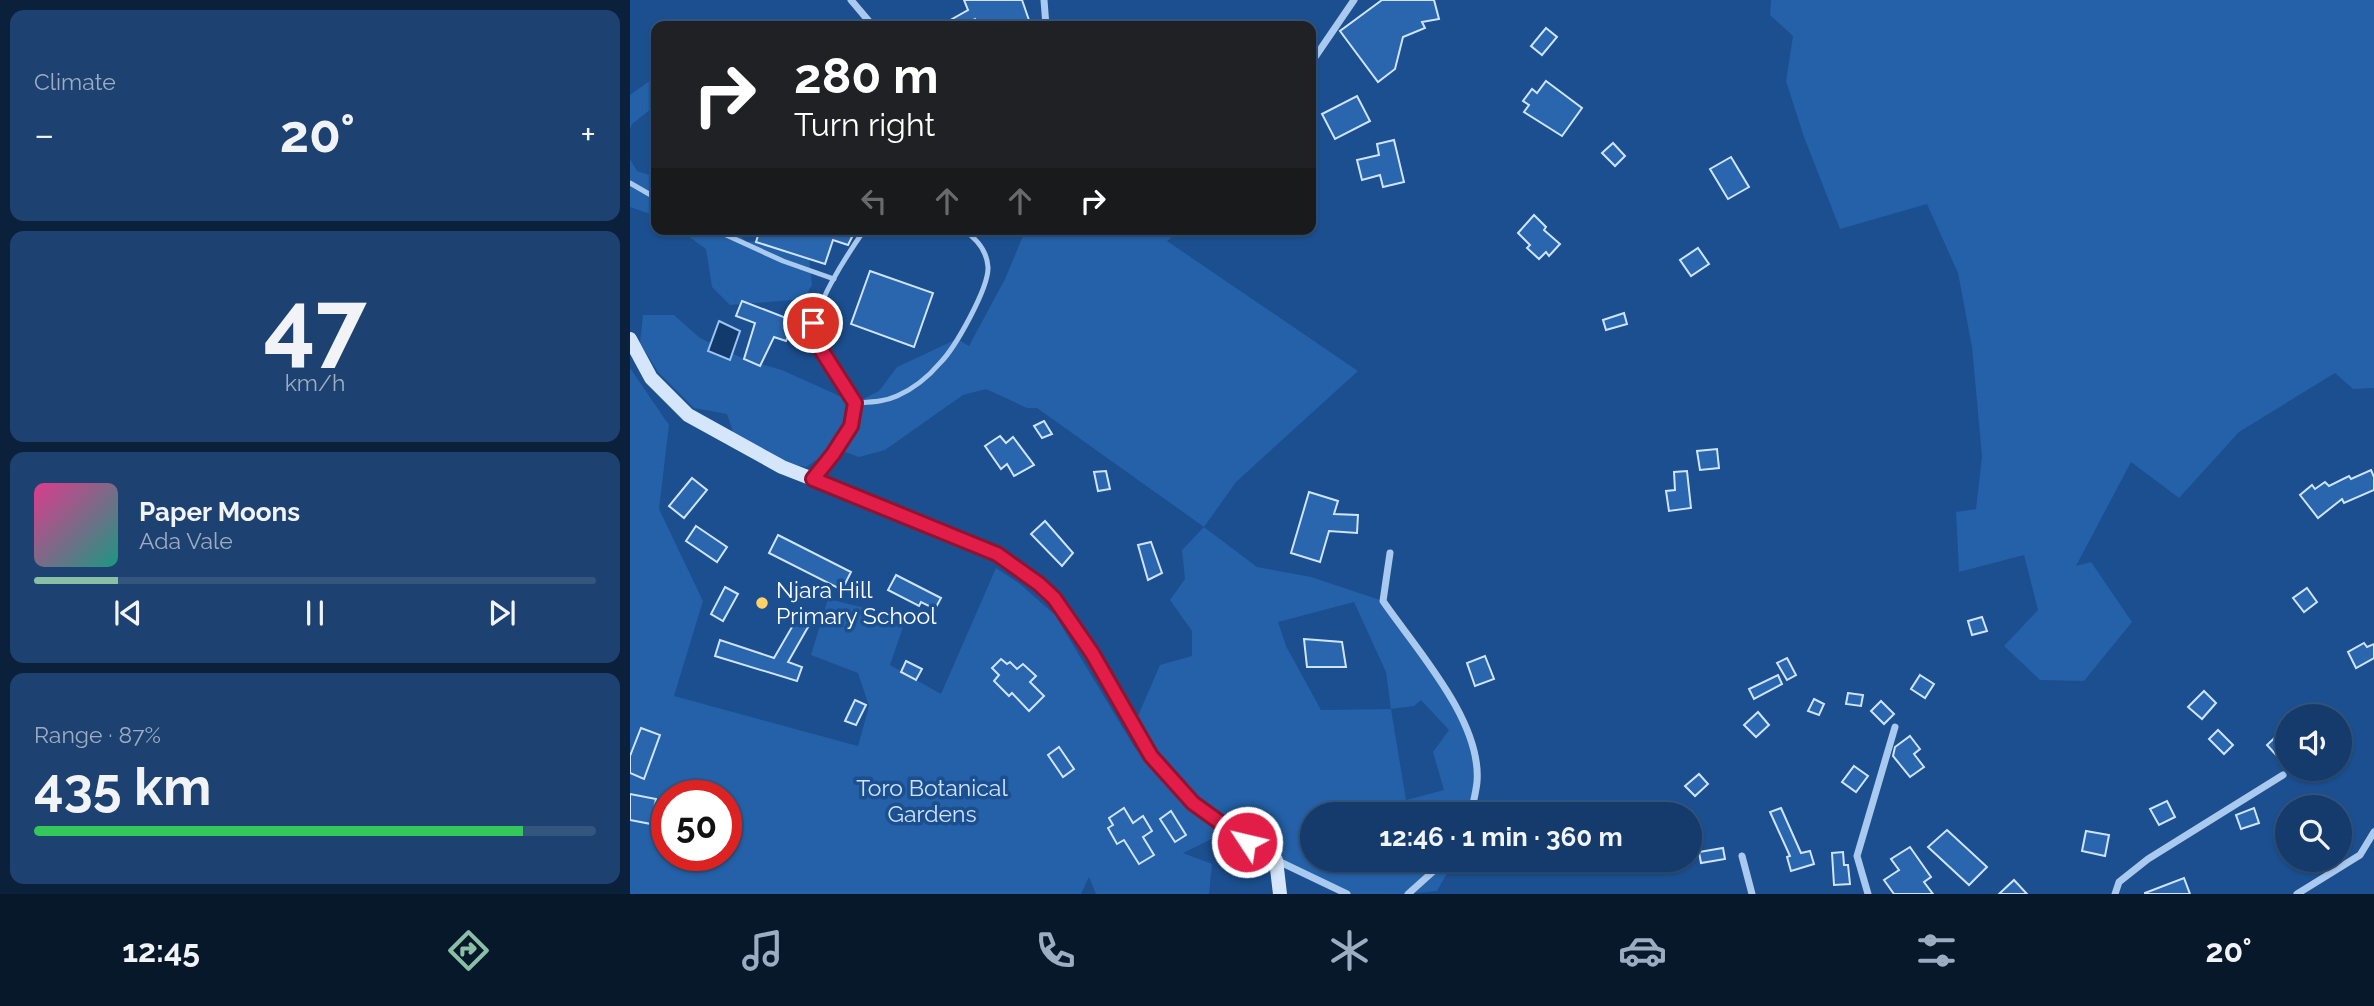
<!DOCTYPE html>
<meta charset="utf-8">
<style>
:root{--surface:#143b6b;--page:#1d4271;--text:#f1f3f6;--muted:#9dadc1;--line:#33557e;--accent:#8abfa5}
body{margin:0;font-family:Raleway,sans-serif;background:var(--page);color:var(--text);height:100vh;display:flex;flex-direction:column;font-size:26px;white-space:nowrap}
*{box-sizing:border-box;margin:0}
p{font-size:23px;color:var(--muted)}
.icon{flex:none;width:38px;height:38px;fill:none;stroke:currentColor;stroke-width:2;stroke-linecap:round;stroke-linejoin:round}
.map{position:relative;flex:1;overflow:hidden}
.details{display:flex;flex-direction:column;gap:10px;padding:10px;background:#0b203b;width:630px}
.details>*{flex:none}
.banner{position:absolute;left:21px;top:21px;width:665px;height:214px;border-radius:14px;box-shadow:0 2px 5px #0004,0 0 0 2px var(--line);background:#202124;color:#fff;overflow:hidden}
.buttons{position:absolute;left:1645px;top:704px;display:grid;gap:14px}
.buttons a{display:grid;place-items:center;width:77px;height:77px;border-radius:50%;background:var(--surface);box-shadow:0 2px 5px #0004,0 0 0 2px var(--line);font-size:35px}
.speed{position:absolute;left:21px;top:780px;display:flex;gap:14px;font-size:35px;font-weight:700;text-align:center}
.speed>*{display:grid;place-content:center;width:91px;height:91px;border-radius:50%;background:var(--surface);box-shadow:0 2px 5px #0004,0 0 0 2px var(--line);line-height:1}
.speed .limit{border:10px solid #d22;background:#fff;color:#111}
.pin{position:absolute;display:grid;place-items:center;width:60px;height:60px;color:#fff;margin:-30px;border:4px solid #fff;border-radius:50%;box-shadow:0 2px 7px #0007}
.me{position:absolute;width:77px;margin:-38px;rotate:305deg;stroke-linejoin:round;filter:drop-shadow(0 0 5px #0008)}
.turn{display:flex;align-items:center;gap:24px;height:147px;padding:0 28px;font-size:32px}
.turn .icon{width:91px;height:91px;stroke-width:2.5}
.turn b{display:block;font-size:49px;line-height:60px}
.lanes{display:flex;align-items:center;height:66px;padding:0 28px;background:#0003;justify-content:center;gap:35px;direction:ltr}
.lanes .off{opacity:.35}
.big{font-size:52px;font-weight:700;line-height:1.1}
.details .widget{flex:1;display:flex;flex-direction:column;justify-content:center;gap:10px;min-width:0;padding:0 24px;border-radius:14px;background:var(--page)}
.details .dial{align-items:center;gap:0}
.dial b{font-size:91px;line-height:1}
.song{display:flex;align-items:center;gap:21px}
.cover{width:84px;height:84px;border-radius:10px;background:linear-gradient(135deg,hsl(330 70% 55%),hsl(170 70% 35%))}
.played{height:7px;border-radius:4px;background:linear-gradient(90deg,var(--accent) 15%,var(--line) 15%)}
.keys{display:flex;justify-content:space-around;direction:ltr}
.heat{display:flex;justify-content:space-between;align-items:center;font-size:38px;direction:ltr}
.charge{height:10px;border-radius:5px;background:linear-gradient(90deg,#34c759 87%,var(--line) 0)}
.trip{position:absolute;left:670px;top:802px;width:402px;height:70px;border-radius:35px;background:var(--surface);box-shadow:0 2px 5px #0004,0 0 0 2px var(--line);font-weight:700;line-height:70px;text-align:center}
.tab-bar{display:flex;height:112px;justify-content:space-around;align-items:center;background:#08182b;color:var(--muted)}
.tab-bar .icon{width:49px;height:49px}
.tab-bar .selected{color:var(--accent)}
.tab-bar b{font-size:32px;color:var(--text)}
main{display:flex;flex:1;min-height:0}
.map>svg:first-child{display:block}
</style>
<main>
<section class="details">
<div class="widget"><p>Climate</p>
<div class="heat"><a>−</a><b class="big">20°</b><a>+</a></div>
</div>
<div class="widget dial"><b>47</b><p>km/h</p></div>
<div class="widget">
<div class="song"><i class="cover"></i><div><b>Paper Moons</b><p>Ada Vale</p></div></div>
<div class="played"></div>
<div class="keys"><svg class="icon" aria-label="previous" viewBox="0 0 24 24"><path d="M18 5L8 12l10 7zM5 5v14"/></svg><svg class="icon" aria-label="pause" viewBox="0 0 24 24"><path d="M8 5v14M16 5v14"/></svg><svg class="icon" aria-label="next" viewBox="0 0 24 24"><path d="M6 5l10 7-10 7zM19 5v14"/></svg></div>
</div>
<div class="widget"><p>Range · 87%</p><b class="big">435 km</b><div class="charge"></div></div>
</section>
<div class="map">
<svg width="1744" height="894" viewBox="0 0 1744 894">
<rect width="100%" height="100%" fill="#1b4f8f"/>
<g fill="#2461a8" fill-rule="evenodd">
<path d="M1141 0H1744V388L1723 389 1705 373 1609 432 1549 498 1501 462 1446 566 1461 562 1502 622 1454 681 1410 680 1374 646 1408 610 1394 555 1329 572 1326 512 1346 509 1352 456 1342 347 1328 273 1297 204 1210 229 1174 137 1156 81 1163 36 1140 15Z"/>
<path d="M21 80 26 86V105L2 124 0 130V95Z"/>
<path d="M0 159 7 171 26 177V216L0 207Z"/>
<path d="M48 229H105L116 242 141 240 179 258 182 285 174 299 100 305 82 287 76 249Z"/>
<path d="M396 229H548V232L537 241 728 371 606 482 574 527 627 567 681 577 753 601 809 677 841 735 848 780 841 814H682V859H825L807 891 778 894H717L646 860 563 803 504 725 530 665 562 656V631L540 600 555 579 552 550 574 527 407 408H397L356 389 333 395 255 450 229 457 204 448 176 467 140 460 106 441 97 414 64 408 28 372 10 343 13 315H44L70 338 114 359 152 370 225 403 249 391 267 367 327 339 339 346 375 279ZM724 602 756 672 761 709 691 710 656 646 648 622ZM791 700 819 730 803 752 814 790 776 800 761 709 784 706Z"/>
<path d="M0 368 39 425 29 509 73 601 44 696 228 746 239 706 228 673 181 655 198 599 276 618 260 665 311 694 366 568 390 584 425 615 505 748 559 809 592 834 553 853 582 864 579 894H466L459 877 451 894H0ZM37 796H96V856H37Z"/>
</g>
<path fill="#123a6d" stroke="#9cc4f0" stroke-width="2" d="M89 321 110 331 100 360 78 351Z"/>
<g fill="#2a66ad" stroke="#cfe3fa" stroke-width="2">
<path d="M334 0H392L400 23 391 26H348L345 19 331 26H317L315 23 338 10Z"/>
<path d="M752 0H804L809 19 792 22 795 28 773 37 765 69 748 82 710 31Z"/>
<path d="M916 28 927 37 912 55 901 46Z"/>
<path d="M916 81 952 108 932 136 894 112 899 105 893 101 902 89 907 93Z"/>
<path d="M727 96 740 121 705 139 692 114Z"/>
<path d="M764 140 774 182 753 187 750 175 732 180 727 160 749 155 747 144Z"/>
<path d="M983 143 995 156 985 166 972 153Z"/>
<path d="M1101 157 1119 187 1098 199 1080 169Z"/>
<path d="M904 215 916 227 914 230 930 244 919 256 916 252 909 259 897 248 900 245 888 233Z"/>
<path d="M130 229H226L218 245 203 240 195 264 126 242Z"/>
<path d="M1068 248 1079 264 1061 276 1050 260Z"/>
<path d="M240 271 303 293 284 347 221 324Z"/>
<path d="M112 301 164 321 156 341 144 337 130 366 114 359 125 323 106 316Z"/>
<path d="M994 313 997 324 976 330 973 320Z"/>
<path d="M414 421 422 434 412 438 404 426Z"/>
<path d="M370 436 376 443 383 437 404 465 384 476 377 464 371 469 355 446Z"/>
<path d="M1087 449 1089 468 1070 470 1067 451Z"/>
<path d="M1741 470 1744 477V490L1714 503 1712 499 1688 518 1670 495 1682 485 1685 489 1695 482 1699 486 1719 476 1721 479Z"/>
<path d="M476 471 480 489 468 491 464 472Z"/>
<path d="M1057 471 1061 508 1039 511 1036 491 1045 490 1044 472Z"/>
<path d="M62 478 77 490 54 518 39 506Z"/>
<path d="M679 492 708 501 704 514 728 515 727 533 699 531 690 562 661 553Z"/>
<path d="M415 521 443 553 432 566 401 534Z"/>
<path d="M66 526 97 547 87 562 56 541Z"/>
<path d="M148 535 221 572 212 590 139 553Z"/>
<path d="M521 542 532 573 518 580 508 545Z"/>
<path d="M266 575 311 598 305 609 291 602 289 606 258 590Z"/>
<path d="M95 587 108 594 93 621 81 614Z"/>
<path d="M1677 588 1687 602 1674 612 1663 598Z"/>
<path d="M1352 617 1357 631 1342 635 1338 621Z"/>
<path d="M166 620 178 627 158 662 172 667 167 681 85 656 90 640 144 658Z"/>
<path d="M674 639 712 642 716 667H677Z"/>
<path d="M1734 643 1737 647 1744 644V658L1726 668 1718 652Z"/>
<path d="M855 656 864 679 845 686 837 663Z"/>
<path d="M1157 658 1166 675 1157 680 1147 663Z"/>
<path d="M371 659 377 664 380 662 387 669 393 664 406 676 400 682 414 696 399 711 382 693 379 696 364 681 369 675 362 668Z"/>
<path d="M276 661 292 669 286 680 271 672Z"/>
<path d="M1148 675 1152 684 1124 699 1119 689Z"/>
<path d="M1290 675 1304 684 1295 698 1281 689Z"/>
<path d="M1574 691 1586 703 1572 719 1558 707Z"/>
<path d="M1218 693 1233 695 1231 706 1216 704Z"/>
<path d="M1184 699 1194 704 1189 715 1178 711Z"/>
<path d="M225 700 236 705 226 725 215 721Z"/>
<path d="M1251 701 1264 714 1254 724 1241 711Z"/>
<path d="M1128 712 1139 725 1126 737 1114 725Z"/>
<path d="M1657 726V767L1637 745Z"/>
<path d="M11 728 30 735 14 779 0 773V756Z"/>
<path d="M1588 730 1603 745 1594 754 1579 739Z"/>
<path d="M1280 736 1290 749 1284 754 1294 767 1280 777 1263 756 1265 747Z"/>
<path d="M429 747 444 769 433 777 418 755Z"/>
<path d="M1224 766 1238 776 1226 792 1212 782Z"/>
<path d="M1069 774 1078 784 1065 796 1055 786Z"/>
<path d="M0 794 26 799 21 824 0 820Z"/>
<path d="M1537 801 1545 817 1529 825 1520 809Z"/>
<path d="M494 808 503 823 513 816 522 831 513 837 524 855 509 864 494 840 487 844 478 828 483 825 479 818Z"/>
<path d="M1151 808 1171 853 1180 851 1184 864 1161 871 1157 857 1160 856 1140 812Z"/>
<path d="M1624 808 1629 823 1611 829 1606 815Z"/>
<path d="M541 811 556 835 545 842 530 819Z"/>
<path d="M1317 830 1357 867 1339 885 1298 847Z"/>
<path d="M1456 831 1479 835 1475 856 1452 851Z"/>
<path d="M1280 847 1301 877 1294 882 1303 894H1264L1254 880 1269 870 1261 859Z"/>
<path d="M1093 848 1095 859 1071 863 1069 852Z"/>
<path d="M1213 852 1214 865H1218L1220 884 1204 885 1202 853Z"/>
<path d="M1554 878 1560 894H1515V893Z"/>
<path d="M1384 880 1397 894H1369Z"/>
</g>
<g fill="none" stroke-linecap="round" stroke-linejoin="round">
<g stroke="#a9c9ee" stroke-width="5">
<path d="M0 183 26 198"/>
<path d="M83 229 153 261 204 279"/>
<path d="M225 403C240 402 254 402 267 396 283 389 299 376 310 363 325 348 359 288 358 267 357 250 346 238 332 229"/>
<path d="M185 476 203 455 221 426 225 403C212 384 194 364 186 342 175 316 219 252 235 229"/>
</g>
<g stroke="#a9c9ee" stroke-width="7">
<path d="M221 0 243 26"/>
<path d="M414 0 416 26"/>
<path d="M681 63 724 0"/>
<path d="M760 553 753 601C786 649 852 721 847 782 846 792 843 803 841 814"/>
<path d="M1112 856 1122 894"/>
<path d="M646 860 717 894"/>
<path d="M778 894 817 859"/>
<path d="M1238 894 1227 856 1265 727"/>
<path d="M1485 894 1489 882 1518 859 1653 775"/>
<path d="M1667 894 1730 855 1744 832"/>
</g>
<path stroke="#d6e6fa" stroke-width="14" d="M0 339 21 378 58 415 152 467 285 519 367 553 409 584 424 598 462 653 521 756 540 778 563 803 591 825 646 860 650 894"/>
</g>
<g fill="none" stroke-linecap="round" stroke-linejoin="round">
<defs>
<path id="route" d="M183 323 185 340 225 403 221 426 203 454 183 479 367 554 409 584 424 598 462 653 521 756 563 803 617 842"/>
</defs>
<use href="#route" stroke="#92132f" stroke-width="18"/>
<use href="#route" stroke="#e11d48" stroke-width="12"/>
</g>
<circle fill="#ffd166" stroke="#1b4f8f" stroke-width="2.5" cx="132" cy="603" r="7"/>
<g text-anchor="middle" stroke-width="7" stroke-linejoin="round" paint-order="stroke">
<g font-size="23" fill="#fff" stroke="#1b4f8f" text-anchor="start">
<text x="146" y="598">Njara Hill<tspan x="146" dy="26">Primary School</tspan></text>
</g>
<g font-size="23" fill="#cfe3fa" stroke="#1b4f8f">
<text x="302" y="796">Toro Botanical<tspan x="302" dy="26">Gardens</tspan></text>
</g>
</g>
</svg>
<div class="buttons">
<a><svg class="icon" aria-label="sound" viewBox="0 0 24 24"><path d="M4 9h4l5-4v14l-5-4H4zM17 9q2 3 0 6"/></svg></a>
<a><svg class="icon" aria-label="search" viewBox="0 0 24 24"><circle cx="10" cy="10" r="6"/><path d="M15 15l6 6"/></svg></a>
</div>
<div class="speed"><div class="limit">50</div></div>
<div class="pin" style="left:183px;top:323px;background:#d93025"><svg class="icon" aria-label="arrive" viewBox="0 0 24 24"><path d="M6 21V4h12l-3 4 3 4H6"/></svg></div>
<svg class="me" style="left:617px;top:842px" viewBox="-20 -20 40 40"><circle r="17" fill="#e11d48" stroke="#fff" stroke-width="3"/><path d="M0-11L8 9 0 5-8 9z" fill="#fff"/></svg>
<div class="trip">12:46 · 1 min · 360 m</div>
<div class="banner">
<div class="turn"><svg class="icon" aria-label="right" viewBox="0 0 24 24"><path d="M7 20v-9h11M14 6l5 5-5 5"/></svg><div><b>280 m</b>Turn right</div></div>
<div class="lanes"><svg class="icon off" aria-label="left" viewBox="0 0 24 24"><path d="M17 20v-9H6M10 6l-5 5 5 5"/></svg><svg class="icon off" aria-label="ahead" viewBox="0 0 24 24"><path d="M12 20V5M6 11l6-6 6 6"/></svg><svg class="icon off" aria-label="ahead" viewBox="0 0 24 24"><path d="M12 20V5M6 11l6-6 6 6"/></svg><svg class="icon" aria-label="right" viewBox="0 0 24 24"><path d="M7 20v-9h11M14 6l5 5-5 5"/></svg></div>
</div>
</div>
</main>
<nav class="tab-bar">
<b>12:45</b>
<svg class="icon selected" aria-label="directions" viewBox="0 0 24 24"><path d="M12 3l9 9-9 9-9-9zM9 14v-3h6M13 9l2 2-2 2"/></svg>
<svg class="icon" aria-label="music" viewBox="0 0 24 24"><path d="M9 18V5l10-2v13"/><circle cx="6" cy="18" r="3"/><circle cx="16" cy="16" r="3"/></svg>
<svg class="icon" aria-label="phone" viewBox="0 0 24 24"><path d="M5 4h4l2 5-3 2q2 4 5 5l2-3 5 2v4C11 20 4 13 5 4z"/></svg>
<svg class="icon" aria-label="climate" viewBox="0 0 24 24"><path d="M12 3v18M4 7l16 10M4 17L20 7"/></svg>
<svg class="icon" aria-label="car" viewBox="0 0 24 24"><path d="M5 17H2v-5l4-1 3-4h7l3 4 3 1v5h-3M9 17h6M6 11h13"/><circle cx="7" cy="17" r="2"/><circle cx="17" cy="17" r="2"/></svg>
<svg class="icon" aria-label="filters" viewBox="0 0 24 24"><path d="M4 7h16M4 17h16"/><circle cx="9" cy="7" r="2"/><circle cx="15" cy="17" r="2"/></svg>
<b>20°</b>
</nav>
